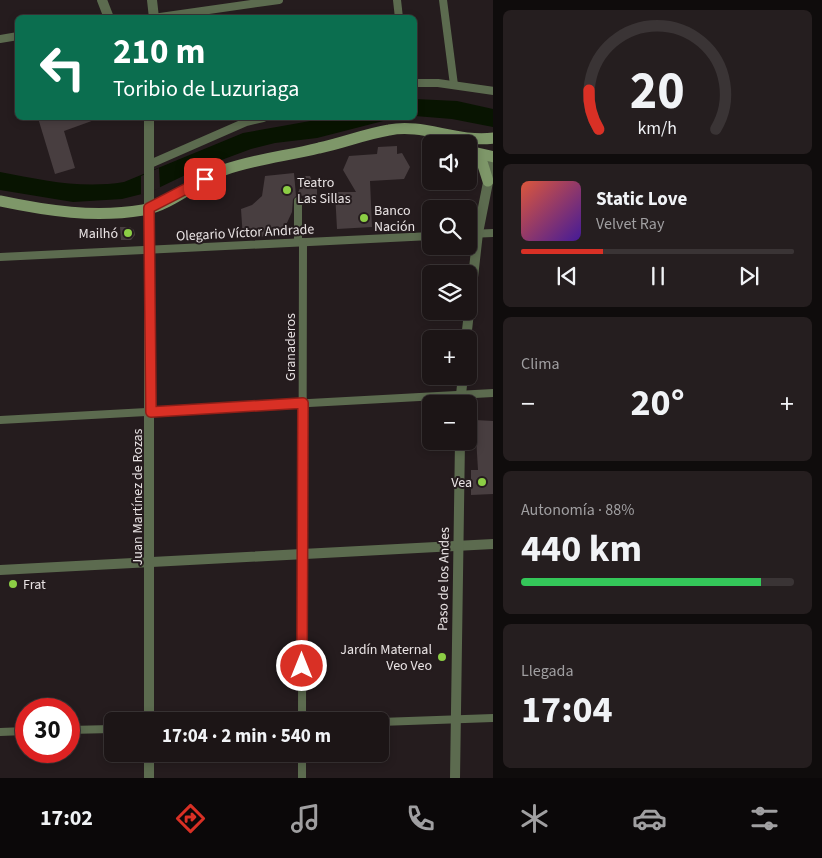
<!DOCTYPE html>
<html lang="es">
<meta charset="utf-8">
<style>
:root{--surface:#1c1516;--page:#251e1f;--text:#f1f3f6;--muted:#a09fa1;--line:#3a3435;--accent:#d93025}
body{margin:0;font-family:"Source Sans 3",sans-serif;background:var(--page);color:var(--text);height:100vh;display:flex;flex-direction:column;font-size:19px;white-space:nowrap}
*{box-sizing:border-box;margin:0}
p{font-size:16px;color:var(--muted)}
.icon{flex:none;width:28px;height:28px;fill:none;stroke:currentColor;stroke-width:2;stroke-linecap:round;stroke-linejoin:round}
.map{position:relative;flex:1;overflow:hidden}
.panel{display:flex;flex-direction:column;gap:10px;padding:10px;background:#0f0c0c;width:329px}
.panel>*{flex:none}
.guide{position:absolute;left:15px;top:15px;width:402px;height:105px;border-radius:8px;box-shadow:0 2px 8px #0003,0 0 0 1px var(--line);background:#0b6e4f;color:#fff;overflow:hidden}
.controls{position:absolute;left:422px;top:135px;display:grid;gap:10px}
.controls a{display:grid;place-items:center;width:55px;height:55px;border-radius:8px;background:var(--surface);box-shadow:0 2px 8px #0003,0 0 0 1px var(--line);font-size:25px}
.speed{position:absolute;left:15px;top:698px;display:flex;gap:10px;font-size:25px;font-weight:700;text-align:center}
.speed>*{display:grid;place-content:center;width:65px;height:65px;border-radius:50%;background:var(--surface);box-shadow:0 2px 8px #0003,0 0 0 1px var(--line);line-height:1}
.speed .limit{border:8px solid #d22;background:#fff;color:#111}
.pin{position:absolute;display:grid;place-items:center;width:42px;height:42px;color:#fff;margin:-21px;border-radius:10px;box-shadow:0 2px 8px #0006}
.me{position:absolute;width:55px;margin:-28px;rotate:0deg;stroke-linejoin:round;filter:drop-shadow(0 0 4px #0008)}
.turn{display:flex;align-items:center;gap:18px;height:105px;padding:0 15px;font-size:22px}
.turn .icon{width:65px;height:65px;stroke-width:2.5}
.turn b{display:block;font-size:35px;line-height:42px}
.big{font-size:38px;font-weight:700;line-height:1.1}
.panel .tile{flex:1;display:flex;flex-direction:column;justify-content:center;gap:8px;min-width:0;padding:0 18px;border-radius:8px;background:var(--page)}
.panel .dial{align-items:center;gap:0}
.dial svg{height:130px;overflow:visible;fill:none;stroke:var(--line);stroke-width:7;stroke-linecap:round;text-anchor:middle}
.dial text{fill:var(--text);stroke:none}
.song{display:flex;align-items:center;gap:15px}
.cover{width:60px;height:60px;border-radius:8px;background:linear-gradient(135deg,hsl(10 70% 55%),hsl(260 70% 35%))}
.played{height:5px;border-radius:2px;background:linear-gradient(90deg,var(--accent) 30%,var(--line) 30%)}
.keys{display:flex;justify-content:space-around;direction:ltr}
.heat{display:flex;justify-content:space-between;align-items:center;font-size:28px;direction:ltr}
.charge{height:8px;border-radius:4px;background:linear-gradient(90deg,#34c759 88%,var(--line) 0)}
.trip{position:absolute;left:104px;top:712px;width:285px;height:50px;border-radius:8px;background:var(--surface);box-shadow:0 2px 8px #0003,0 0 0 1px var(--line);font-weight:700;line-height:50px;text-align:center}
.menu{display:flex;height:80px;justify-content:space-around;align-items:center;background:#0b0809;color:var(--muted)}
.menu .icon{width:35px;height:35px}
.menu .current{color:var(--accent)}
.menu b{font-size:22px;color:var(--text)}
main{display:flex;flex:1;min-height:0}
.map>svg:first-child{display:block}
</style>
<main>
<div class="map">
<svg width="494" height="778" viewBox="0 0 494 778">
<rect width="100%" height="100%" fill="#251c1e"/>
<g fill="#081401">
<path d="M415 99 457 101 493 109V127L452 119 415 116Z"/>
<path d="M327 118H395L317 138 275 143 251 149 200 168 150 192 122 199 73 202 0 190V172C42 180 81 189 124 182L243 133Z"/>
</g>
<path fill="#251c1e" d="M159 168 160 188 141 195V176Z"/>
<g fill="#483e40">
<path d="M38 118H100L64 131 75 168 55 174Z"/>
<path d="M397 146V154L402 153 410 167 404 179 370 181 372 227 337 229 335 192H356L343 170 349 156 377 154 378 147Z"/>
<path d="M294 173 296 196 293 199 292 212 285 227 274 235 243 239 241 209 252 205 262 196 265 176Z"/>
<path d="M305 176H310L313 183H317V195L309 200 304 196 297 195Z"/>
<path d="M120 227H130L134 230 135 235 131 240H121Z"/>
<path d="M475 420 494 421V494L471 495V470H478Z"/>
</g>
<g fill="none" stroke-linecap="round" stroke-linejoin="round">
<g stroke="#5c6b4f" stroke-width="8">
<path d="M397 0 399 18"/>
<path d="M443 0 454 85"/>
<path d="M153 18 279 0"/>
<path d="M0 39 18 36"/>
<path d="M415 83H438L494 91"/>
<path d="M150 164 246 122 263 118"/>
<path d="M469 234 494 233"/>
<path d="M298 242V201"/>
<path d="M0 257 431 236"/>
<path d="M0 420 494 393"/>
<path d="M302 721 303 242"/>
<path d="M380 722 494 718"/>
<path d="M69 730 112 729"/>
<path d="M0 732 26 731"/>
<path d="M302 754V778"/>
</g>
<g stroke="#5c6b4f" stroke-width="10">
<path d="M102 0 109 18"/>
<path d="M152 0 154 18"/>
<path d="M466 339 478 233 493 157"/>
<path d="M460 404 463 376"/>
<path d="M0 570 494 544"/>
<path d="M149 721V118"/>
<path d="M149 754V778"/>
<path d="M455 778 460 441"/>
</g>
<g stroke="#7e9769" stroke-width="11">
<path d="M472 151 482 162 488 181"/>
<path d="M473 152 494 157"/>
<path d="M0 201C47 211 95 218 143 210 172 205 196 181 224 170 255 159 287 156 319 148 343 143 365 134 389 130 423 123 456 143 494 138"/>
</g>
</g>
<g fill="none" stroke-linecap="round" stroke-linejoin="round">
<defs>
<path id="route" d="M205 179 149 208 151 412 303 403 302 666"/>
</defs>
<use href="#route" stroke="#8d1f18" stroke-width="12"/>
<use href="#route" stroke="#d93025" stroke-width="9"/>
</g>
<g fill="#8cce45" stroke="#251c1e" stroke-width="2">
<circle cx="287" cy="190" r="5"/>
<circle cx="364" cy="218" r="5"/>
<circle cx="128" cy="233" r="5"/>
<circle cx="482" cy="482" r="5"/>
<circle cx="13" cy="584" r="5"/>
<circle cx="442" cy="657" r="5"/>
</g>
<g text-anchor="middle" stroke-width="4" stroke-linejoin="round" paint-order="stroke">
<g font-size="14" fill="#e9e3e4" stroke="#251c1e" text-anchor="start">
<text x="297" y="187">Teatro<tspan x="297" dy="16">Las Sillas</tspan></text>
<text x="374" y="215">Banco<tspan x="374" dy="16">Nación</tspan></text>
<text x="118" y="238" text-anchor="end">Mailhó</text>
<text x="472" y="487" text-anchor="end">Vea</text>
<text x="23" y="589">Frat</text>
<text x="432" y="654" text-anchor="end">Jardín Maternal<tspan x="432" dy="16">Veo Veo</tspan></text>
</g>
<g font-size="14" fill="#e9e3e4" stroke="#251c1e">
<text transform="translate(245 232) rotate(-3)" y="5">Olegario Víctor Andrade</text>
<text transform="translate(290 347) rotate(-90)" y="5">Granaderos</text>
<text transform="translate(137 497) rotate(-90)" y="5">Juan Martínez de Rozas</text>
<text transform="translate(443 579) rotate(-89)" y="5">Paso de los Andes</text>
</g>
</g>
</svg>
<div class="controls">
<a><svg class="icon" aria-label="sound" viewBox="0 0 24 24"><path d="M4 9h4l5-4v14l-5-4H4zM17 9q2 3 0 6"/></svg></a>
<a><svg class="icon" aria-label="search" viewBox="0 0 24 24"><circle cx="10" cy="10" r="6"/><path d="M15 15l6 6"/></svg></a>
<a><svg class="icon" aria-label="layers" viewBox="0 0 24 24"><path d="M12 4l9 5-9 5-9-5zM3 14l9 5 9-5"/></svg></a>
<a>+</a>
<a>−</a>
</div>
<div class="speed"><div class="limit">30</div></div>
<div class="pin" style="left:205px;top:179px;background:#d93025"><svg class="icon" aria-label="arrive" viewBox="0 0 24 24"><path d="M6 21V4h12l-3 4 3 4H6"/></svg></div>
<svg class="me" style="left:302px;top:666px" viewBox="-20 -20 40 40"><circle r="17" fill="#d93025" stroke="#fff" stroke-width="3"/><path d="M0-11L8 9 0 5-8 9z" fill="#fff"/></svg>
<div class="trip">17:04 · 2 min · 540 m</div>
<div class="guide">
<div class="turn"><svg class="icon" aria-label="left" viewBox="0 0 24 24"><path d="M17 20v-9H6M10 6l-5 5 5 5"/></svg><div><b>210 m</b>Toribio de Luzuriaga</div></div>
</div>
</div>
<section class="panel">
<div class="tile dial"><svg viewBox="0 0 100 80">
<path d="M14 69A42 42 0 1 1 86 69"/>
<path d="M14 69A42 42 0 0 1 8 45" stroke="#d93025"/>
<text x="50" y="56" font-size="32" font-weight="700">20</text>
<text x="50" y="72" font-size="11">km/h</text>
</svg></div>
<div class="tile">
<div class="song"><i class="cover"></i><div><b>Static Love</b><p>Velvet Ray</p></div></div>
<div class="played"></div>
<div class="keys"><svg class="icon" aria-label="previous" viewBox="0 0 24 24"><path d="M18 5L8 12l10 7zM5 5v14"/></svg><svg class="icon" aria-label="pause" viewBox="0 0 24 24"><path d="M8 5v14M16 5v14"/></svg><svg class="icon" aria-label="next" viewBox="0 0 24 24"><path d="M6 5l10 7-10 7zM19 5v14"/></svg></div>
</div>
<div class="tile"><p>Clima</p>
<div class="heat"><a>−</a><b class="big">20°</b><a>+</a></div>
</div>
<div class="tile"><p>Autonomía · 88%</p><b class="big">440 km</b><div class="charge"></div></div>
<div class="tile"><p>Llegada</p><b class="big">17:04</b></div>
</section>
</main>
<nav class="menu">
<b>17:02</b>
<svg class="icon current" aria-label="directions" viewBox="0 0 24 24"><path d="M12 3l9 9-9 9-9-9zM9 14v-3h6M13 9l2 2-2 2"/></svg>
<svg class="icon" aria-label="music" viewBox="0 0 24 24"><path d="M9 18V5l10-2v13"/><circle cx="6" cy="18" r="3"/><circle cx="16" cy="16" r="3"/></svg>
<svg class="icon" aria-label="phone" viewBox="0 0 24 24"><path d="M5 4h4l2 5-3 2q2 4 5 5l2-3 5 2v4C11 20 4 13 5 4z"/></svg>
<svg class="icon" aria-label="climate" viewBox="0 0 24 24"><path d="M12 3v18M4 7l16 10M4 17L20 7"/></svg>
<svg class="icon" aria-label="car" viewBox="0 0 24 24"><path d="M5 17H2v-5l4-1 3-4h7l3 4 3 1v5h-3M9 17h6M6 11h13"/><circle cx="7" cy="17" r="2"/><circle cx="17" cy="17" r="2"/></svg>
<svg class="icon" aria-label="filters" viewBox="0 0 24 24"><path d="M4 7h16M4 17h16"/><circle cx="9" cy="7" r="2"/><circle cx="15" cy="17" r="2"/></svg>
</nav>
